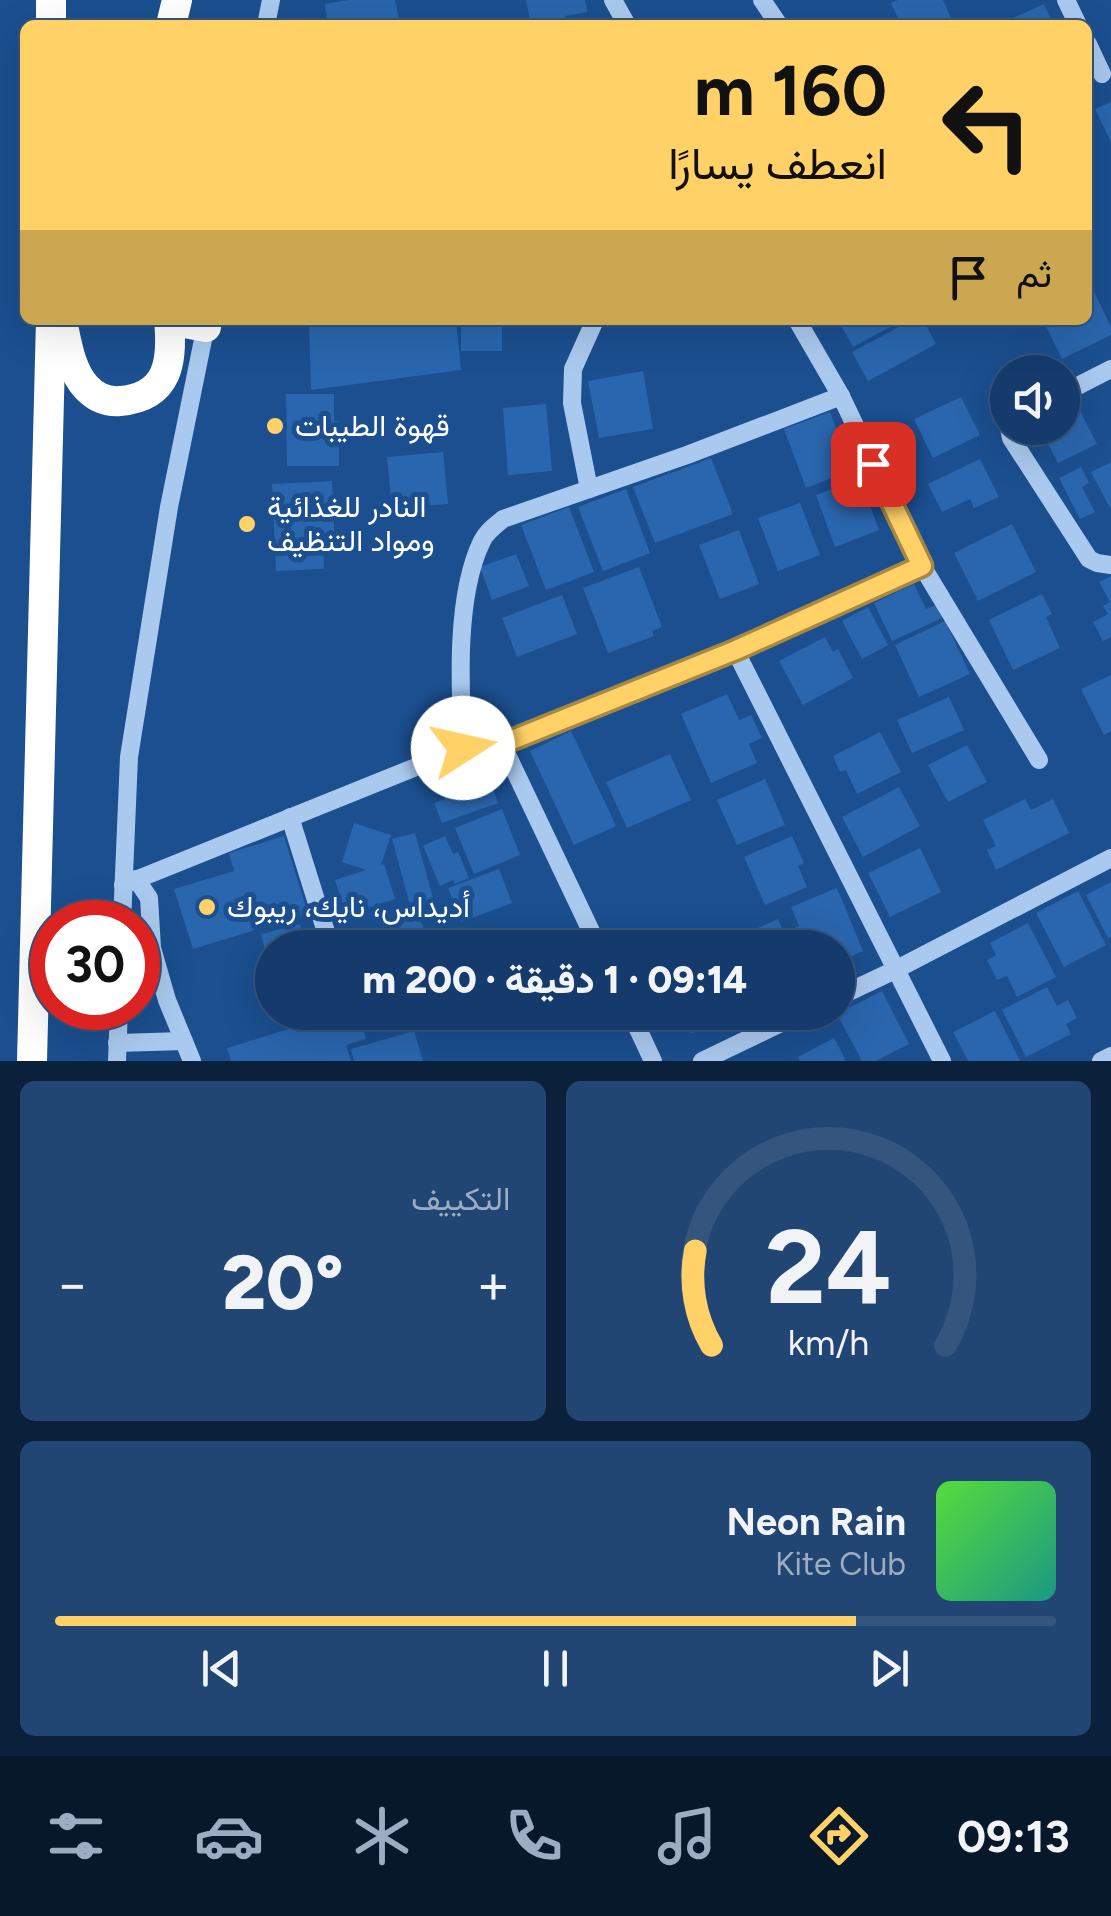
<!DOCTYPE html>
<html lang="ar">
<meta charset="utf-8">
<style>
:root{--surface:#143b6b;--page:#214673;--text:#f1f3f6;--muted:#9dadc1;--line:#33557e;--accent:#ffd166}
body{margin:0;font-family:Figtree,Vazirmatn,sans-serif;background:var(--page);color:var(--text);direction:rtl;height:100vh;display:flex;flex-direction:column;font-size:38px;white-space:nowrap}
*{box-sizing:border-box;margin:0}
p{font-size:32px;color:var(--muted)}
.icon{flex:none;width:55px;height:55px;fill:none;stroke:currentColor;stroke-width:2;stroke-linecap:round;stroke-linejoin:round}
.map{position:relative;height:1061px;overflow:hidden;direction:ltr}
.panel{display:flex;flex-direction:column;gap:20px;padding:20px;background:#0b203b;flex:1}
.panel>*{flex:none}
.hud{position:absolute;left:20px;top:20px;width:1072px;height:305px;border-radius:15px;box-shadow:0 10px 40px #0002,0 0 0 2px var(--line);direction:rtl;background:#ffd166;color:#111;overflow:hidden}
.tools{position:absolute;left:990px;top:355px;display:grid;gap:20px}
.tools a{display:grid;place-items:center;width:90px;height:90px;border-radius:50%;background:var(--surface);box-shadow:0 10px 40px #0002,0 0 0 2px var(--line);font-size:50px}
.speed{position:absolute;left:30px;top:900px;display:flex;gap:20px;font-size:50px;font-weight:700;text-align:center}
.speed>*{display:grid;place-content:center;width:130px;height:130px;border-radius:50%;background:var(--surface);box-shadow:0 10px 40px #0002,0 0 0 2px var(--line);line-height:1}
.speed .limit{border:15px solid #d22;background:#fff;color:#111}
.pin{position:absolute;display:grid;place-items:center;width:85px;height:85px;color:#fff;margin:-42px;border-radius:20px;box-shadow:0 5px 15px #0006}
.me{position:absolute;width:110px;margin:-55px;rotate:80deg;stroke-linejoin:round;filter:drop-shadow(0 0 8px #0008)}
.turn{display:flex;align-items:center;gap:35px;height:210px;padding:0 40px;font-size:45px}
.turn .icon{width:130px;height:130px;stroke-width:2.5}
.turn b{display:block;font-size:70px;line-height:85px}
.then{display:flex;align-items:center;height:95px;padding:0 40px;background:#0003;gap:20px;font-size:38px}
.big{font-size:75px;font-weight:800;line-height:1.1}
.panel .tile{flex:1;display:flex;flex-direction:column;justify-content:center;gap:15px;min-width:0;padding:0 35px;border-radius:15px;background:var(--page)}
.panel .dial{align-items:center;gap:0}
.dial svg{height:260px;overflow:visible;fill:none;stroke:var(--line);stroke-width:7;stroke-linecap:round;text-anchor:middle}
.dial text{fill:var(--text);stroke:none}
.song{display:flex;align-items:center;gap:30px}
.cover{width:120px;height:120px;border-radius:15px;background:linear-gradient(135deg,hsl(110 70% 55%),hsl(170 70% 35%))}
.played{height:10px;border-radius:5px;background:linear-gradient(90deg,var(--accent) 80%,var(--line) 80%)}
.keys{display:flex;justify-content:space-around;direction:ltr}
.heat{display:flex;justify-content:space-between;align-items:center;font-size:55px;direction:ltr}
.panel .tiles{flex:1;display:grid;gap:20px;grid-template-columns:1fr 1fr}
.tile:last-child{grid-column:span 2}
.trip{position:absolute;left:255px;top:930px;width:600px;height:100px;border-radius:50px;background:var(--surface);box-shadow:0 10px 40px #0002,0 0 0 2px var(--line);font-weight:800;line-height:100px;text-align:center;direction:rtl}
.tabs{display:flex;height:160px;justify-content:space-around;align-items:center;background:#08182b;color:var(--muted)}
.tabs .icon{width:70px;height:70px}
.tabs .active{color:var(--accent)}
.tabs b{font-size:45px;color:var(--text)}
.map>svg:first-child{display:block}
</style>
<div class="map">
<svg width="1111" height="1061" viewBox="0 0 1111 1061">
<rect width="100%" height="100%" fill="#1b4f8f"/>
<g fill="#2a66ad">
<path d="M348 0H395L400 25H328L325 4Z"/>
<path d="M526 0H585L587 12 565 16 567 25H531Z"/>
<path d="M898 0H943L954 25H901L891 3Z"/>
<path d="M1044 4 1054 25H998Z"/>
<path d="M1111 102V142L1095 109Z"/>
<path d="M1088 279 1111 327V335L1062 359 1043 320H1088Z"/>
<path d="M309 320H456L461 370 311 390Z"/>
<path d="M838 320H903L853 347Z"/>
<path d="M912 320H923L936 344 868 381 852 352Z"/>
<rect x="461" y="325" width="41" height="26"/>
<path d="M643 371 653 429 599 438 588 381Z"/>
<path d="M286 394H334V421H339V466H287Z"/>
<path d="M961 397 980 435 933 458 914 419Z"/>
<path d="M1074 399 1097 444 1058 463 1040 428H1062V405Z"/>
<path d="M546 404 552 471 508 475 503 408Z"/>
<path d="M830 412 852 470 806 488 784 429Z"/>
<path d="M443 452 448 504 392 508 387 457Z"/>
<path d="M711 458 733 514 655 543 633 487Z"/>
<path d="M980 459 999 497 974 508 970 499 942 512 928 484Z"/>
<path d="M1111 462V510L1091 472Z"/>
<path d="M1081 467 1089 483 1082 487 1095 512 1080 519 1059 478Z"/>
<path d="M860 479 879 530 835 547 816 495Z"/>
<path d="M332 481 335 546 323 547 324 569 276 571 272 484Z"/>
<path d="M626 489 650 553 603 571 578 507Z"/>
<path d="M800 503 820 555 778 571 758 518Z"/>
<path d="M569 507 594 572 546 590 521 525Z"/>
<path d="M1012 524 1036 572 978 601 954 553Z"/>
<path d="M739 530 759 584 720 599 699 545Z"/>
<path d="M516 554 529 586 492 600 480 567Z"/>
<path d="M639 567 662 627 652 631 654 636 608 653 583 588Z"/>
<path d="M1111 576V637L1103 641 1093 622 1108 614 1103 606 1110 602 1099 582Z"/>
<path d="M914 584 926 609 936 605 942 618 892 641 874 603Z"/>
<path d="M1042 594 1052 614 1046 617 1060 648 1013 670 989 620Z"/>
<path d="M562 595 577 634 517 657 502 618Z"/>
<path d="M868 607 888 645 862 659 842 621Z"/>
<path d="M945 621 970 674 919 697 895 645Z"/>
<path d="M825 637 833 652 838 649 853 678 803 705 779 661Z"/>
<path d="M1111 675V731L1104 735 1081 689Z"/>
<path d="M727 694 739 720 751 715 762 738 749 744 757 763 711 783 681 714Z"/>
<path d="M949 697 964 730 912 753 897 720Z"/>
<path d="M571 731 616 826 574 845 530 751Z"/>
<path d="M880 732 901 772 857 794 846 770 840 772 833 756Z"/>
<path d="M967 745 987 782 948 802 928 765Z"/>
<path d="M670 754 691 800 627 828 606 782Z"/>
<path d="M484 765 498 803 442 823 434 803 445 799 438 782Z"/>
<path d="M765 779 785 825 737 845 717 800Z"/>
<path d="M899 787 920 826 863 857 842 817Z"/>
<path d="M1025 799 1031 810 1053 799 1069 833 996 870 987 850 996 846 983 820Z"/>
<path d="M502 809 520 855 474 874 455 828Z"/>
<path d="M354 823 391 835 381 865 384 864 395 899 346 915 335 880 366 870 342 862Z"/>
<path d="M415 833 433 898 410 905 392 839Z"/>
<path d="M284 836 308 914 193 949 174 889 234 871 229 853Z"/>
<path d="M445 836 453 854 458 852 469 878 455 884 453 880 440 886 423 846Z"/>
<path d="M792 836 804 863 798 866 807 887 765 905 744 857Z"/>
<path d="M920 848 941 892 890 917 868 873Z"/>
<path d="M499 869 512 903 461 922 448 888Z"/>
<path d="M1111 882V937L1108 938 1086 895Z"/>
<path d="M837 888 863 951 838 962V948H800L792 929 799 926 791 907Z"/>
<path d="M1078 891 1106 945 1064 967 1036 913Z"/>
<path d="M419 916 431 948H378L373 934Z"/>
<path d="M778 919 791 948H732L729 941Z"/>
<path d="M1028 923 1056 977 1017 997 1007 976 997 980 987 960 996 955 990 943Z"/>
<path d="M300 924 307 948H272L271 973 261 934Z"/>
<path d="M1047 987 1057 1006 1068 1000 1077 1018 1066 1024 1071 1034 1026 1057 1002 1010Z"/>
<path d="M882 991 909 1044 876 1061H862L837 1014Z"/>
<path d="M995 1011 1020 1061H968L953 1032Z"/>
<path d="M282 1012H312V1014L284 1021Z"/>
<path d="M334 1012H358L366 1039 346 1045 351 1061H231L227 1048 335 1015Z"/>
<path d="M387 1012H433L395 1030Z"/>
<path d="M681 1012H737L691 1034Z"/>
<path d="M414 1031 423 1061H354L351 1049Z"/>
<path d="M834 1038 846 1061H800L798 1057Z"/>
</g>
<g fill="none" stroke-linecap="round" stroke-linejoin="round">
<g stroke="#a9c9ee" stroke-width="18">
<path d="M613 0 627 25"/>
<path d="M762 0 779 25"/>
<path d="M1066 0 1078 25"/>
<path d="M266 25 271 0"/>
<path d="M1088 44 1102 74"/>
<path d="M797 320 841 396 922 566 1039 760"/>
<path d="M1062 394 1111 369"/>
<path d="M1009 428 1011 438 1089 559 1097 563 1111 565"/>
<path d="M589 489 572 403 573 369 595 320"/>
<path d="M735 650 942 1061"/>
<path d="M502 744 599 948"/>
<path d="M463 748C460 688 455 596 482 541 486 532 495 526 503 519L687 455 841 396"/>
<path d="M290 817 331 948"/>
<path d="M136 879 149 898 152 948 167 1000 192 1061"/>
<path d="M123 885 463 748 502 744 735 650 922 566"/>
<path d="M122 922 129 757 169 507 207 320"/>
<path d="M838 997 895 970 1111 858"/>
<path d="M630 1012 653 1061"/>
<path d="M117 1043 184 1041"/>
<path d="M117 1061 119 1008"/>
<path d="M702 1061 804 1012"/>
<path d="M1101 1061 1111 1056"/>
</g>
<g stroke="#fff" stroke-width="30">
<path d="M51 0V25"/>
<path d="M171 25 177 0"/>
<path d="M169 320 206 327"/>
<path d="M62 321C67 343 70 369 86 387 95 397 107 402 120 401 169 397 173 361 169 320"/>
<path d="M32 1061 51 320"/>
</g>
</g>
<g fill="none" stroke-linecap="round" stroke-linejoin="round">
<defs>
<path id="route" d="M463 748 502 744 736 650 922 566 873 464"/>
</defs>
<use href="#route" stroke="#a68842" stroke-width="25"/>
<use href="#route" stroke="#ffd166" stroke-width="18"/>
</g>
<g fill="#ffd166" stroke="#1b4f8f" stroke-width="4">
<circle cx="275" cy="426" r="10"/>
<circle cx="247" cy="524" r="10"/>
<circle cx="207" cy="907" r="10"/>
</g>
<g text-anchor="middle" stroke-width="10" stroke-linejoin="round" paint-order="stroke">
<g font-size="30" fill="#fff" stroke="#1b4f8f" text-anchor="start">
<text x="295" y="436">قهوة الطيبات</text>
<text x="267" y="517">النادر للغذائية<tspan x="267" dy="34">ومواد التنظيف</tspan></text>
<text x="227" y="917">أديداس، نايك، ريبوك</text>
</g>
</g>
</svg>
<div class="tools">
<a><svg class="icon" aria-label="sound" viewBox="0 0 24 24"><path d="M4 9h4l5-4v14l-5-4H4zM17 9q2 3 0 6"/></svg></a>
</div>
<div class="speed"><div class="limit">30</div></div>
<div class="pin" style="left:873px;top:464px;background:#d93025"><svg class="icon" aria-label="arrive" viewBox="0 0 24 24"><path d="M6 21V4h12l-3 4 3 4H6"/></svg></div>
<svg class="me" style="left:463px;top:748px" viewBox="-20 -20 40 40"><circle r="19" fill="#fff"/><path d="M0-13L10 11 0 6-10 11z" fill="#ffd166"/></svg>
<div class="trip">09:14 · 1 دقيقة · 200 m</div>
<div class="hud">
<div class="turn"><svg class="icon" aria-label="left" viewBox="0 0 24 24"><path d="M17 20v-9H6M10 6l-5 5 5 5"/></svg><div><b>160 m</b>انعطف يسارًا</div></div>
<div class="then">ثم<svg class="icon" aria-label="arrive" viewBox="0 0 24 24"><path d="M6 21V4h12l-3 4 3 4H6"/></svg></div>
</div>
</div>
<section class="panel">
<div class="tiles">
<div class="tile dial"><svg viewBox="0 0 100 80">
<path d="M14 69A42 42 0 1 1 86 69"/>
<path d="M14 69A42 42 0 0 1 9 40" stroke="#ffd166"/>
<text x="50" y="56" font-size="32" font-weight="700">24</text>
<text x="50" y="72" font-size="11">km/h</text>
</svg></div>
<div class="tile"><p>التكييف</p>
<div class="heat"><a>−</a><b class="big">20°</b><a>+</a></div>
</div>
<div class="tile">
<div class="song"><i class="cover"></i><div><b>Neon Rain</b><p>Kite Club</p></div></div>
<div class="played"></div>
<div class="keys"><svg class="icon" aria-label="previous" viewBox="0 0 24 24"><path d="M18 5L8 12l10 7zM5 5v14"/></svg><svg class="icon" aria-label="pause" viewBox="0 0 24 24"><path d="M8 5v14M16 5v14"/></svg><svg class="icon" aria-label="next" viewBox="0 0 24 24"><path d="M6 5l10 7-10 7zM19 5v14"/></svg></div>
</div>
</div>
</section>
<nav class="tabs">
<b>09:13</b>
<svg class="icon active" aria-label="directions" viewBox="0 0 24 24"><path d="M12 3l9 9-9 9-9-9zM9 14v-3h6M13 9l2 2-2 2"/></svg>
<svg class="icon" aria-label="music" viewBox="0 0 24 24"><path d="M9 18V5l10-2v13"/><circle cx="6" cy="18" r="3"/><circle cx="16" cy="16" r="3"/></svg>
<svg class="icon" aria-label="phone" viewBox="0 0 24 24"><path d="M5 4h4l2 5-3 2q2 4 5 5l2-3 5 2v4C11 20 4 13 5 4z"/></svg>
<svg class="icon" aria-label="climate" viewBox="0 0 24 24"><path d="M12 3v18M4 7l16 10M4 17L20 7"/></svg>
<svg class="icon" aria-label="car" viewBox="0 0 24 24"><path d="M5 17H2v-5l4-1 3-4h7l3 4 3 1v5h-3M9 17h6M6 11h13"/><circle cx="7" cy="17" r="2"/><circle cx="17" cy="17" r="2"/></svg>
<svg class="icon" aria-label="filters" viewBox="0 0 24 24"><path d="M4 7h16M4 17h16"/><circle cx="9" cy="7" r="2"/><circle cx="15" cy="17" r="2"/></svg>
</nav>
